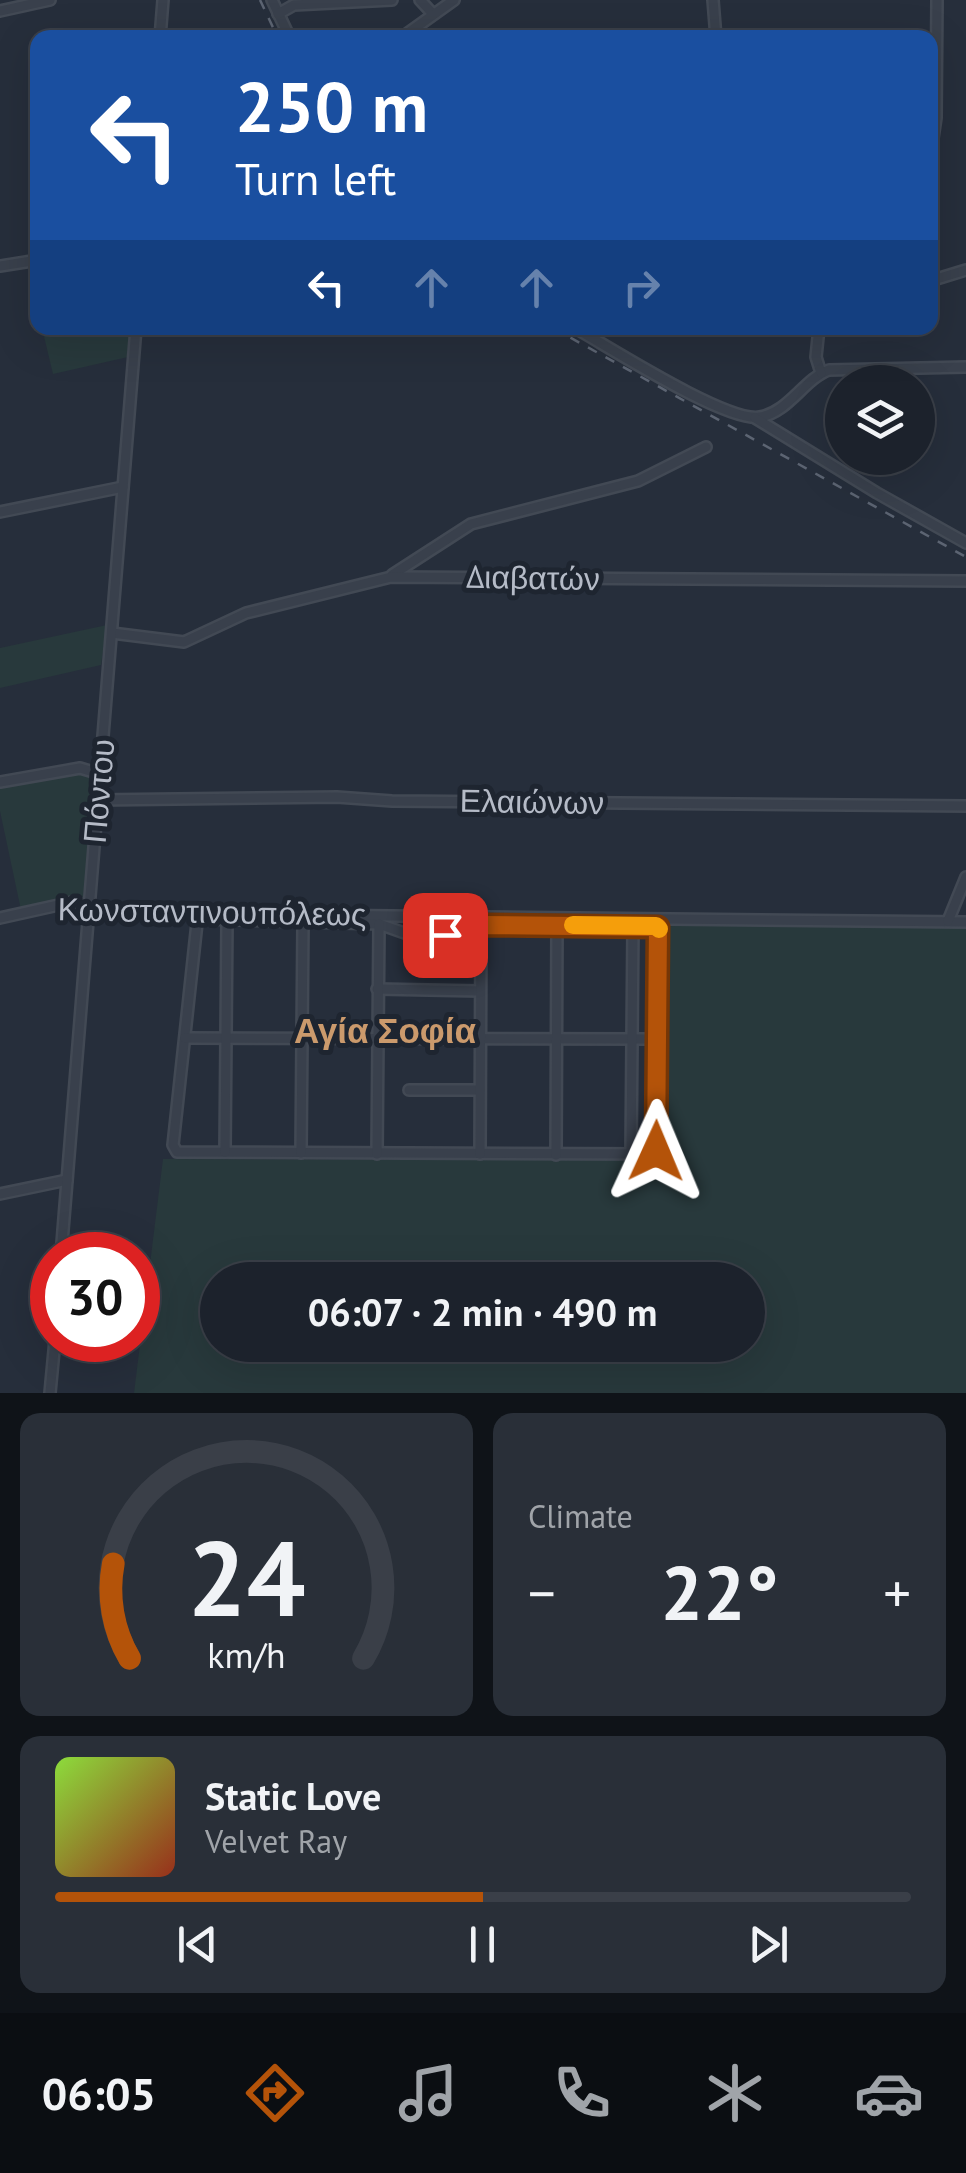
<!DOCTYPE html>
<meta charset="utf-8">
<style>
:root{--surface:#1c222c;--page:#292f38;--text:#f1f3f6;--muted:#a0a4a9;--line:#3a3f48;--accent:#b45309}
body{margin:0;font-family:"PT Sans",sans-serif;background:var(--page);color:var(--text);height:100vh;display:flex;flex-direction:column;font-size:38px;white-space:nowrap}
*{box-sizing:border-box;margin:0}
p{font-size:32px;color:var(--muted)}
.icon{flex:none;width:55px;height:55px;fill:none;stroke:currentColor;stroke-width:2;stroke-linecap:round;stroke-linejoin:round}
.map{position:relative;height:1393px;overflow:hidden}
.sheet{display:flex;flex-direction:column;gap:20px;padding:20px;background:#0f1318;flex:1}
.sheet>*{flex:none}
.guide{position:absolute;left:30px;top:30px;width:908px;height:305px;border-radius:20px;box-shadow:0 10px 40px #0002,0 0 0 2px var(--line);background:#1a4fa0;color:#fff;overflow:hidden}
.buttons{position:absolute;left:825px;top:365px;display:grid;gap:20px}
.buttons a{display:grid;place-items:center;width:110px;height:110px;border-radius:50%;background:var(--surface);box-shadow:0 10px 40px #0002,0 0 0 2px var(--line);font-size:50px}
.speed{position:absolute;left:30px;top:1232px;display:flex;gap:20px;font-size:50px;font-weight:700;text-align:center}
.speed>*{display:grid;place-content:center;width:130px;height:130px;border-radius:50%;background:var(--surface);box-shadow:0 10px 40px #0002,0 0 0 2px var(--line);line-height:1}
.speed .limit{border:15px solid #d22;background:#fff;color:#111}
.pin{position:absolute;display:grid;place-items:center;width:85px;height:85px;color:#fff;margin:-42px;border-radius:20px;box-shadow:0 5px 15px #0006}
.me{position:absolute;width:110px;margin:-55px;rotate:1deg;stroke-linejoin:round;filter:drop-shadow(0 0 8px #0008)}
.turn{display:flex;align-items:center;gap:35px;height:210px;padding:0 40px;font-size:45px}
.turn .icon{width:130px;height:130px;stroke-width:2.5}
.turn b{display:block;font-size:70px;line-height:85px}
.lanes{display:flex;align-items:center;height:95px;padding:0 40px;background:#0003;justify-content:center;gap:50px;direction:ltr}
.lanes .off{opacity:.35}
.big{font-size:75px;font-weight:600;line-height:1.1}
.sheet .widget{flex:1;display:flex;flex-direction:column;justify-content:center;gap:15px;min-width:0;padding:0 35px;border-radius:20px;background:var(--page)}
.sheet .dial{align-items:center;gap:0}
.dial svg{height:260px;overflow:visible;fill:none;stroke:var(--line);stroke-width:7;stroke-linecap:round;text-anchor:middle}
.dial text{fill:var(--text);stroke:none}
.song{display:flex;align-items:center;gap:30px}
.cover{width:120px;height:120px;border-radius:15px;background:linear-gradient(135deg,hsl(90 70% 55%),hsl(10 70% 35%))}
.played{height:10px;border-radius:5px;background:linear-gradient(90deg,var(--accent) 50%,var(--line) 50%)}
.keys{display:flex;justify-content:space-around;direction:ltr}
.heat{display:flex;justify-content:space-between;align-items:center;font-size:55px;direction:ltr}
.sheet .tiles{flex:1;display:grid;gap:20px;grid-template-columns:1fr 1fr}
.widget:last-child{grid-column:span 2}
.trip{position:absolute;left:200px;top:1262px;width:565px;height:100px;border-radius:50px;background:var(--surface);box-shadow:0 10px 40px #0002,0 0 0 2px var(--line);font-weight:600;line-height:100px;text-align:center}
.dock{display:flex;height:160px;justify-content:space-around;align-items:center;background:#0b0e12;color:var(--muted)}
.dock .icon{width:70px;height:70px}
.dock .on{color:var(--accent)}
.dock b{font-size:45px;color:var(--text)}
.map>svg:first-child{display:block}
</style>
<div class="map">
<svg width="966" height="1393" viewBox="0 0 966 1393">
<rect width="100%" height="100%" fill="#262e3b"/>
<g fill="#28393c" fill-rule="evenodd">
<path d="M42 328H130L128 357 53 374Z"/>
<path d="M107 625 101 665 0 688V648Z"/>
<path d="M75 772 94 776 83 900 69 899 21 910 0 811V786Z"/>
<path d="M665 924H966V1393H134L163 1159 659 1160ZM218 1280H748V1345H218Z"/>
</g>
<g fill="none" stroke-linecap="round" stroke-linejoin="round">
<defs>
<g id="minor">
<path d="M272 0 290 38"/>
<path d="M420 0 433 14"/>
<path d="M713 0 716 38"/>
<path d="M0 11 50 0"/>
<path d="M278 14 294 5 392 0"/>
<path d="M160 38 163 0"/>
<path d="M401 38 454 0"/>
<path d="M930 158 936 118 937 0"/>
<path d="M0 266 38 260"/>
<path d="M930 281 966 270"/>
<path d="M575 328C609 347 727 423 760 417 789 412 804 379 829 370L966 367"/>
<path d="M819 328 816 357 821 373"/>
<path d="M755 418 877 493 966 543"/>
<path d="M0 512 123 487"/>
<path d="M392 575 471 524 638 481 706 447"/>
<path d="M112 633 184 642 246 613 391 577 966 581"/>
<path d="M0 782 80 768 100 774"/>
<path d="M98 800 337 797 392 801 966 806"/>
<path d="M0 918 72 902 81 904 89 912 196 914 966 922"/>
<path d="M203 919 379 924 410 935 456 934 481 925 658 927 656 1154 177 1152 173 1145 197 923Z"/>
<path d="M948 921 966 877"/>
<path d="M377 989 480 991"/>
<path d="M185 1038 658 1039"/>
<path d="M409 1090H480"/>
<path d="M225 1152 227 922"/>
<path d="M301 1153 303 923"/>
<path d="M377 1154 379 924"/>
<path d="M480 1154 481 925"/>
<path d="M556 1155 557 925"/>
<path d="M631 1155 633 926"/>
<path d="M0 1194 67 1180"/>
<path d="M61 1255 136 328"/>
<path d="M50 1393 55 1340"/>
</g>
</defs>
<use href="#minor" stroke="#424954" stroke-width="14"/>
<use href="#minor" stroke="#39404c" stroke-width="9"/>
<g stroke="#5c6472" stroke-width="2.5" stroke-dasharray="10 10" stroke-linecap="butt">
<path d="M260 0 278 38"/>
<path d="M553 328 966 557"/>
</g>
</g>
<g fill="none" stroke-linecap="round" stroke-linejoin="round">
<defs>
<path id="route" d="M445 935 481 925 658 927 656 1151"/>
</defs>
<use href="#route" stroke="#753606" stroke-width="25"/>
<use href="#route" stroke="#b45309" stroke-width="18"/>
<path stroke="#f59e0b" stroke-width="18" d="M573 925 656 926 659 929"/>
</g>
<g text-anchor="middle" stroke-width="10" stroke-linejoin="round" paint-order="stroke">
<g font-size="32" fill="#b5bbc7" stroke="#1e2530">
<text transform="translate(533 578) rotate(1)" y="11">Διαβατών</text>
<text transform="translate(99 791) rotate(-85)" y="11">Πόντου</text>
<text transform="translate(532 802) rotate(1)" y="11">Ελαιώνων</text>
<text transform="translate(212 912) rotate(1)" y="11">Κωνσταντινουπόλεως</text>
</g>
<g font-size="35" font-weight="bold" fill="#cb9a6c" stroke="#1e2530">
<text x="385" y="1043">Αγία Σοφία</text>
</g>
</g>
</svg>
<div class="buttons">
<a><svg class="icon" aria-label="layers" viewBox="0 0 24 24"><path d="M12 4l9 5-9 5-9-5zM3 14l9 5 9-5"/></svg></a>
</div>
<div class="speed"><div class="limit">30</div></div>
<div class="pin" style="left:445px;top:935px;background:#d93025"><svg class="icon" aria-label="arrive" viewBox="0 0 24 24"><path d="M6 21V4h12l-3 4 3 4H6"/></svg></div>
<svg class="me" style="left:656px;top:1151px" viewBox="-20 -20 40 40"><path d="M0-17L14 15 0 8-14 15z" fill="#b45309" stroke="#fff" stroke-width="4"/></svg>
<div class="trip">06:07 · 2 min · 490 m</div>
<div class="guide">
<div class="turn"><svg class="icon" aria-label="left" viewBox="0 0 24 24"><path d="M17 20v-9H6M10 6l-5 5 5 5"/></svg><div><b>250 m</b>Turn left</div></div>
<div class="lanes"><svg class="icon" aria-label="left" viewBox="0 0 24 24"><path d="M17 20v-9H6M10 6l-5 5 5 5"/></svg><svg class="icon off" aria-label="ahead" viewBox="0 0 24 24"><path d="M12 20V5M6 11l6-6 6 6"/></svg><svg class="icon off" aria-label="ahead" viewBox="0 0 24 24"><path d="M12 20V5M6 11l6-6 6 6"/></svg><svg class="icon off" aria-label="right" viewBox="0 0 24 24"><path d="M7 20v-9h11M14 6l5 5-5 5"/></svg></div>
</div>
</div>
<section class="sheet">
<div class="tiles">
<div class="widget dial"><svg viewBox="0 0 100 80">
<path d="M14 69A42 42 0 1 1 86 69"/>
<path d="M14 69A42 42 0 0 1 9 40" stroke="#b45309"/>
<text x="50" y="56" font-size="32" font-weight="700">24</text>
<text x="50" y="72" font-size="11">km/h</text>
</svg></div>
<div class="widget"><p>Climate</p>
<div class="heat"><a>−</a><b class="big">22°</b><a>+</a></div>
</div>
<div class="widget">
<div class="song"><i class="cover"></i><div><b>Static Love</b><p>Velvet Ray</p></div></div>
<div class="played"></div>
<div class="keys"><svg class="icon" aria-label="previous" viewBox="0 0 24 24"><path d="M18 5L8 12l10 7zM5 5v14"/></svg><svg class="icon" aria-label="pause" viewBox="0 0 24 24"><path d="M8 5v14M16 5v14"/></svg><svg class="icon" aria-label="next" viewBox="0 0 24 24"><path d="M6 5l10 7-10 7zM19 5v14"/></svg></div>
</div>
</div>
</section>
<nav class="dock">
<b>06:05</b>
<svg class="icon on" aria-label="directions" viewBox="0 0 24 24"><path d="M12 3l9 9-9 9-9-9zM9 14v-3h6M13 9l2 2-2 2"/></svg>
<svg class="icon" aria-label="music" viewBox="0 0 24 24"><path d="M9 18V5l10-2v13"/><circle cx="6" cy="18" r="3"/><circle cx="16" cy="16" r="3"/></svg>
<svg class="icon" aria-label="phone" viewBox="0 0 24 24"><path d="M5 4h4l2 5-3 2q2 4 5 5l2-3 5 2v4C11 20 4 13 5 4z"/></svg>
<svg class="icon" aria-label="climate" viewBox="0 0 24 24"><path d="M12 3v18M4 7l16 10M4 17L20 7"/></svg>
<svg class="icon" aria-label="car" viewBox="0 0 24 24"><path d="M5 17H2v-5l4-1 3-4h7l3 4 3 1v5h-3M9 17h6M6 11h13"/><circle cx="7" cy="17" r="2"/><circle cx="17" cy="17" r="2"/></svg>
</nav>
